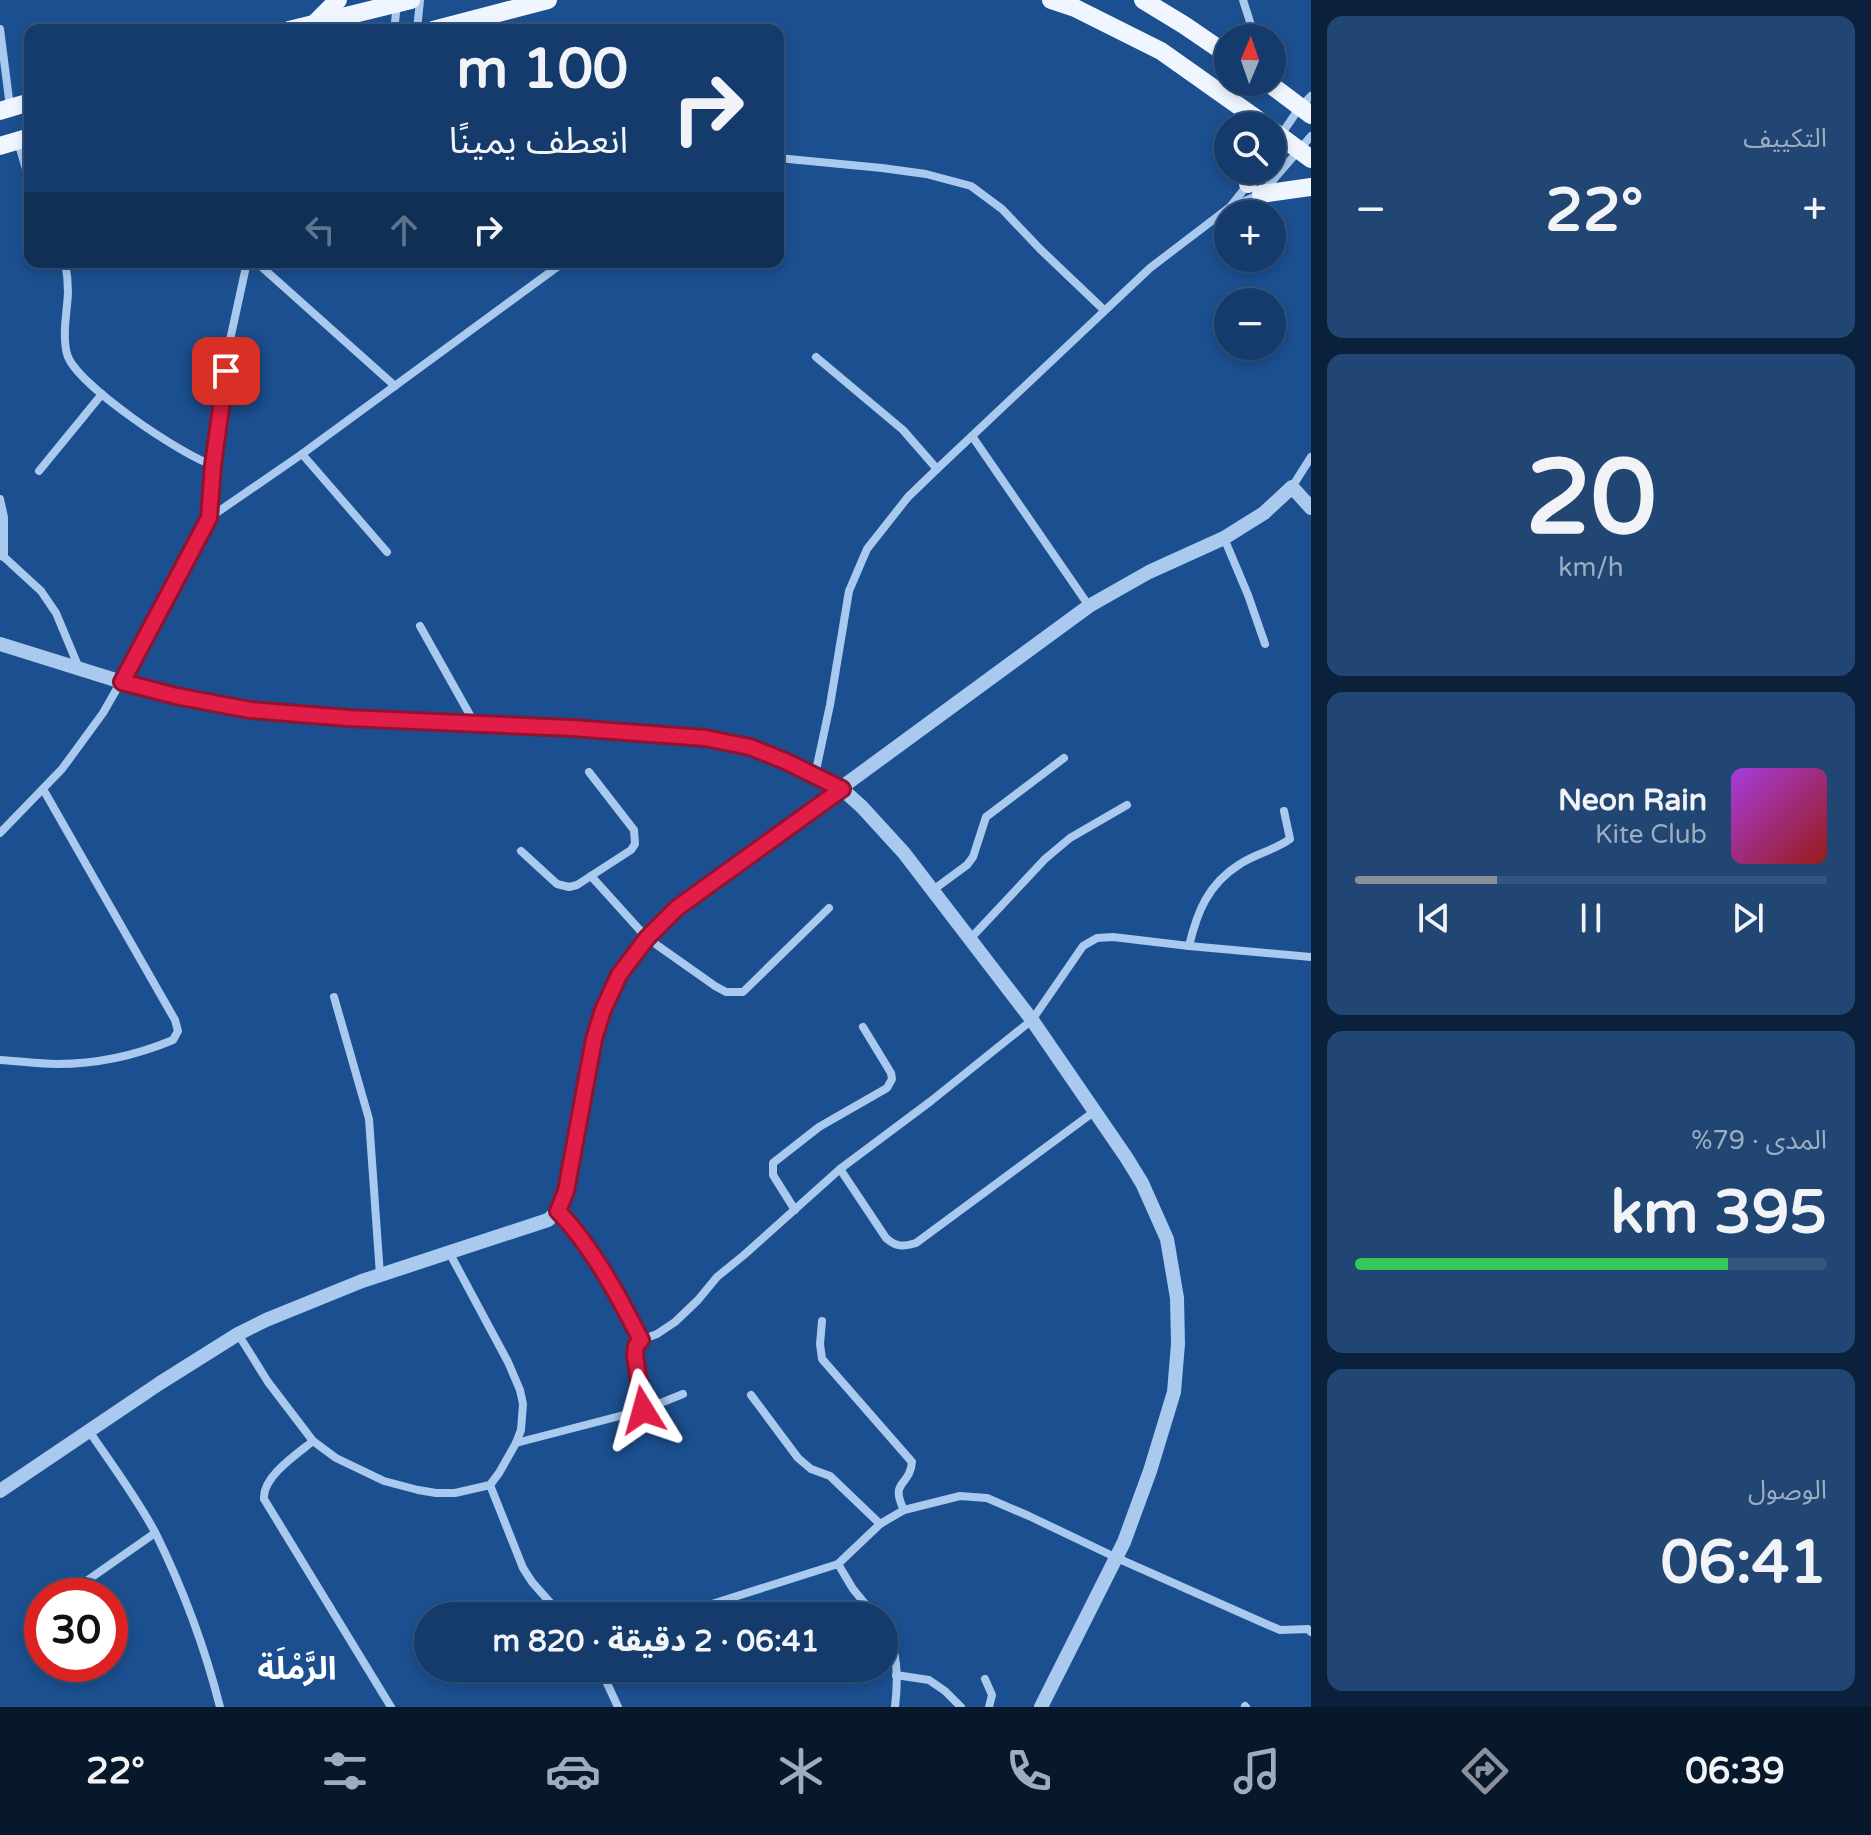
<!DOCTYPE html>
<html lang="ar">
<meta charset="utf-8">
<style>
:root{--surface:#143b6b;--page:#214673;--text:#f1f3f6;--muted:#9dadc1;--line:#33557e;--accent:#8c9099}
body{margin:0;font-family:"Varela Round","Noto Sans Arabic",sans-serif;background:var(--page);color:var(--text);direction:rtl;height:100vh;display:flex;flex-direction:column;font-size:30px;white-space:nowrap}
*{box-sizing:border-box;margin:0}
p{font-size:26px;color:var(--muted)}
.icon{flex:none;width:44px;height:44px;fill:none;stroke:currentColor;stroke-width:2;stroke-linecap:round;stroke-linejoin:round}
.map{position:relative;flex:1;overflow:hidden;direction:ltr}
.side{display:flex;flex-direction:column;gap:16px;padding:16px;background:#0b203b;width:560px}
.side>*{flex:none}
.top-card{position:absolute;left:24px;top:24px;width:760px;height:244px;border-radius:16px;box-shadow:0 4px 12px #0003,0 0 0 2px var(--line);direction:rtl;background:#143b6b;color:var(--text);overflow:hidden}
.needle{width:52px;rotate:2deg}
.controls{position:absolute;left:1214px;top:24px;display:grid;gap:16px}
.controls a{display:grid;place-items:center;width:72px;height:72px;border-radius:50%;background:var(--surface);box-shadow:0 4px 12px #0003,0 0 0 2px var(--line);font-size:40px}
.speed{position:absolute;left:24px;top:1578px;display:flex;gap:16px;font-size:40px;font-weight:700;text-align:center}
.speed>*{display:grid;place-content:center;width:104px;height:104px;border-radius:50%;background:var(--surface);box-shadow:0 4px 12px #0003,0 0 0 2px var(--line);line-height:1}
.speed .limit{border:12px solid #d22;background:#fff;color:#111}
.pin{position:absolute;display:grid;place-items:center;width:68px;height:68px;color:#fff;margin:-34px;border-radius:16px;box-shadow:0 4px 12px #0006}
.me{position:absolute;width:88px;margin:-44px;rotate:352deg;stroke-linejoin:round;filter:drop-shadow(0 0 6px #0008)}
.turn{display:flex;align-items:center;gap:28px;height:168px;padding:0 24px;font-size:36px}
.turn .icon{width:104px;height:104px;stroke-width:2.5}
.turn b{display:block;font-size:56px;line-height:68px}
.lanes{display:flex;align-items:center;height:76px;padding:0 24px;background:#0003;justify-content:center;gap:40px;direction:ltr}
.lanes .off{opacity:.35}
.big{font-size:60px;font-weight:800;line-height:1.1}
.side .widget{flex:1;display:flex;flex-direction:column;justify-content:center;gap:12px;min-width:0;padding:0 28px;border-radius:16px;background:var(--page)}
.side .dial{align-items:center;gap:0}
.dial b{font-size:104px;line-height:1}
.song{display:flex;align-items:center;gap:24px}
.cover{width:96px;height:96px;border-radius:12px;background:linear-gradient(135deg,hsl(280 70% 55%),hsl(0 70% 35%))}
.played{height:8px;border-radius:4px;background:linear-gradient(90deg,var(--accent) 30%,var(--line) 30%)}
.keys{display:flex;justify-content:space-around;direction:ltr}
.heat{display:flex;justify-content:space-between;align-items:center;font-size:44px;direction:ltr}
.charge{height:12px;border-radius:6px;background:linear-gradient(90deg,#34c759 79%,var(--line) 0)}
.trip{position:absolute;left:414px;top:1602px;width:484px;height:80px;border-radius:40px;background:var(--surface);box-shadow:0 4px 12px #0003,0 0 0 2px var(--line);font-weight:800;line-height:80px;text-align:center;direction:rtl}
.menu{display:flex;height:128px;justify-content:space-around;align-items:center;background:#08182b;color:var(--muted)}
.menu .icon{width:56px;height:56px}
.menu .current{color:var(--accent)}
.menu b{font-size:36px;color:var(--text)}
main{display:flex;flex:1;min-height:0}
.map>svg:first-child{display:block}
</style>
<main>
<section class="side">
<div class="widget"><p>التكييف</p>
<div class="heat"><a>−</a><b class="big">22°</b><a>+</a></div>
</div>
<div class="widget dial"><b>20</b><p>km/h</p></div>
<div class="widget">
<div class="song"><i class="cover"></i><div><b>Neon Rain</b><p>Kite Club</p></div></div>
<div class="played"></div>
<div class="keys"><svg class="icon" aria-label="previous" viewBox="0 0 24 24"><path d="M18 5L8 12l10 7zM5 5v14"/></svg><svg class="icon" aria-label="pause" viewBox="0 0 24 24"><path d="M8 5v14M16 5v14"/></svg><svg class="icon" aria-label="next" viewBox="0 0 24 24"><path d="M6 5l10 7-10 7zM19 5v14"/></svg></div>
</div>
<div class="widget"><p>المدى · 79%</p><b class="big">395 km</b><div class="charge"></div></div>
<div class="widget"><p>الوصول</p><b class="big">06:41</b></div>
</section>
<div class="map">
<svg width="1311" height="1707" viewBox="0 0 1311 1707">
<rect width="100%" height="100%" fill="#1b4f8f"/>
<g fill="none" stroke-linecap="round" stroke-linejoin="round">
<g stroke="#a9c9ee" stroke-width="8">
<path d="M1243 0 1252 28V38"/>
<path d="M0 29 10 107"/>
<path d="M394 30 397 5"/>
<path d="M417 30 420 0"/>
<path d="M18 142 30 183"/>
<path d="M1272 148 1300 107 1311 96"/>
<path d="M778 158 882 168 926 174 971 186 1002 209 1040 249 1104 310"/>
<path d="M1231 207 1261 194 1311 136"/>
<path d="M65 262C67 272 68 282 68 293 67 312 62 335 67 354 75 384 183 456 213 465"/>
<path d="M256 262 395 386"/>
<path d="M816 357 903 430 937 469"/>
<path d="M972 436 1089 606"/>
<path d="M302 454 387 552"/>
<path d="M39 471 102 394"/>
<path d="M1292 487 1311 457"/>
<path d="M0 499 4 517V557"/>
<path d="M209 518 302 454 564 262"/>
<path d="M1224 538 1248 595 1265 644"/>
<path d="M0 556 4 557 41 591 56 613 79 668"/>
<path d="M420 626 475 724"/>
<path d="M815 775 830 705 849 591 867 549 908 497 937 469 1150 268 1230 207 1249 183"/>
<path d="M0 833 62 769 103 713 155 622 209 518 213 465 230 340 247 262"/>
<path d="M521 851 557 884 569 887 577 885 631 850 635 844 634 830 589 772"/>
<path d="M591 876 647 938 715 986 726 992H743L829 908"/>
<path d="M933 890 967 865 973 857 986 817 1064 758"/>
<path d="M970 939 1045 859 1070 838 1127 805"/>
<path d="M1189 946C1197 912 1208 884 1240 864 1255 854 1275 850 1290 839L1284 811"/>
<path d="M334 997 369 1119 380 1275"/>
<path d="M0 1060C19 1061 38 1064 57 1064 96 1064 137 1055 173 1040L178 1031 175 1020 43 789"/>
<path d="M840 1169 886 1238C896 1247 903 1247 916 1243L1095 1111"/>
<path d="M795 1210 773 1175V1163L819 1127 887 1088 892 1079 891 1073 863 1027"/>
<path d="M558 1211C593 1248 618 1295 641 1340"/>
<path d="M822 1321 820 1344 822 1359 912 1462C910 1487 889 1480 904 1510"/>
<path d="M238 1334 268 1382 313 1441 336 1458 384 1481 418 1490 436 1493H455L490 1485 499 1473 516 1443 521 1430 523 1404 520 1390 508 1362 449 1252"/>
<path d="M751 1395 798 1458 811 1469 830 1476 880 1524"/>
<path d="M643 1410 635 1355 636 1346 641 1340 657 1334 675 1322 698 1300 717 1277 744 1255 840 1169 931 1101 1032 1020 1083 946 1097 938 1113 937 1189 946 1311 957"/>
<path d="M89 1431C112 1465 137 1498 156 1534 183 1589 205 1648 220 1707"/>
<path d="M313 1441C297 1454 262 1477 264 1499L391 1707"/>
<path d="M516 1443 643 1410 683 1394"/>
<path d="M490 1485 523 1568 532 1582 562 1616"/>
<path d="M838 1564 853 1589 875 1616"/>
<path d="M65 1596 155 1533"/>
<path d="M674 1616 838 1564 880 1524 904 1510 960 1496 987 1498 1029 1516 1117 1558 1266 1624 1280 1630 1308 1629 1311 1632"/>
<path d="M884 1628C899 1649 898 1682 895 1707"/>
<path d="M600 1668 618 1707"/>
<path d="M896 1675 929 1680 945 1691 961 1707"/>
<path d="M985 1679 992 1695 989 1707"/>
<path d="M1245 1706 1246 1707"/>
</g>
<g stroke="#a9c9ee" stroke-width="14">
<path d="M0 644 122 682 176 696 250 710 409 722 572 728 705 738 750 747 785 761 842 789 862 807 904 853 1032 1020 1126 1157 1142 1183 1167 1239 1177 1298 1178 1344 1174 1392 1150 1471 1124 1542 1041 1707"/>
<path d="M0 1491 160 1383 238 1334 266 1320 362 1281 548 1220 558 1211 566 1191 594 1039 603 1010 619 975 647 938 677 908 1089 606 1149 572 1224 538 1264 513 1292 487 1311 508"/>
</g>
<g stroke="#f0f6ff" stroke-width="18">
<path d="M1051 0 1075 8 1161 51 1267 126"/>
<path d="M1143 0 1184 25 1228 55"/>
<path d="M315 23 338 0"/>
<path d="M289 30 411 0"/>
<path d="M433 30 548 0"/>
<path d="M1267 82 1311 115"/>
<path d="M0 111 30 102"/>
<path d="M1272 130 1311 159"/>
<path d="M0 146 30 137"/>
<path d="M1248 184 1249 170"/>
<path d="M1261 194 1311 187"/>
</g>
</g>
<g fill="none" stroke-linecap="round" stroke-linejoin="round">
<defs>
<path id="route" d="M226 371 213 465 209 518 122 682 176 696 250 710 348 718 572 728 705 738 750 747 785 761 842 789 677 908 647 938 619 975 603 1010 594 1039 566 1191 558 1211C593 1248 618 1295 641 1340L636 1346 635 1355 643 1410"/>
</defs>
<use href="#route" stroke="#92132f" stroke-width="20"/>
<use href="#route" stroke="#e11d48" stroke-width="14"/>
</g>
<g text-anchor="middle" stroke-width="8" stroke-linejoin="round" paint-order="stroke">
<g font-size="32" font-weight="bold" fill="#fff" stroke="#1b4f8f">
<text x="297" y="1679">الرَّمْلَة</text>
</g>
</g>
</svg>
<div class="controls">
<a><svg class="needle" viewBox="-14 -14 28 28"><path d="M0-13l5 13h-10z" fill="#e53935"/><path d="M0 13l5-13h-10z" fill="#9dadc1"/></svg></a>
<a><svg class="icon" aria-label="search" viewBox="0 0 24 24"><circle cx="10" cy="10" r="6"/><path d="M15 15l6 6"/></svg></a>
<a>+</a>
<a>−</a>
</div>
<div class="speed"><div class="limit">30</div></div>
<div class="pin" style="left:226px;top:371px;background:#d93025"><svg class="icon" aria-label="arrive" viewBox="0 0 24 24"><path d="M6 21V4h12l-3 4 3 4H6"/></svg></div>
<svg class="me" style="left:643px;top:1410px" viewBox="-20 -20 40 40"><path d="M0-17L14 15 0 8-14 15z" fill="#e11d48" stroke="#fff" stroke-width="4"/></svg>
<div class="trip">06:41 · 2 دقيقة · 820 m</div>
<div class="top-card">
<div class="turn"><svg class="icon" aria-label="right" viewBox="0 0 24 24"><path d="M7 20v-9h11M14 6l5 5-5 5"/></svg><div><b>100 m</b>انعطف يمينًا</div></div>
<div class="lanes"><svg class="icon off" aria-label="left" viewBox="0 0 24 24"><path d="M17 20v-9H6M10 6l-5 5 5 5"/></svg><svg class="icon off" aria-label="ahead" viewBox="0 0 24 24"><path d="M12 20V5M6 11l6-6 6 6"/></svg><svg class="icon" aria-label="right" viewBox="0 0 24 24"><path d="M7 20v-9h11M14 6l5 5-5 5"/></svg></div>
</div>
</div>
</main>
<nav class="menu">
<b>06:39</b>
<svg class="icon current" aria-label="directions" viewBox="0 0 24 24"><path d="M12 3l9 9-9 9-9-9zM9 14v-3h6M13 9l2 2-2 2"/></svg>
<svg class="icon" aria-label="music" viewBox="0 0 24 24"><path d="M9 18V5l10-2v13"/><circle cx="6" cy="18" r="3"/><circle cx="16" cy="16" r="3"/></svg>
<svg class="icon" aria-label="phone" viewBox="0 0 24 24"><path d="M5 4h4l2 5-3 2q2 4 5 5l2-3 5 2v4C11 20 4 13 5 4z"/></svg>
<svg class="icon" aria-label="climate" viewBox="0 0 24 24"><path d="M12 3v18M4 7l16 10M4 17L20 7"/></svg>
<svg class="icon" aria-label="car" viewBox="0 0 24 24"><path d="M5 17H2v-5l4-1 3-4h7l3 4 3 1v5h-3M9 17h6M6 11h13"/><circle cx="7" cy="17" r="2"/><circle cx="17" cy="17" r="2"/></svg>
<svg class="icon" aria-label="filters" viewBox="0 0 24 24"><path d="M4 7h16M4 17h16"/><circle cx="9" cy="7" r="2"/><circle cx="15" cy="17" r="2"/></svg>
<b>22°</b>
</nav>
